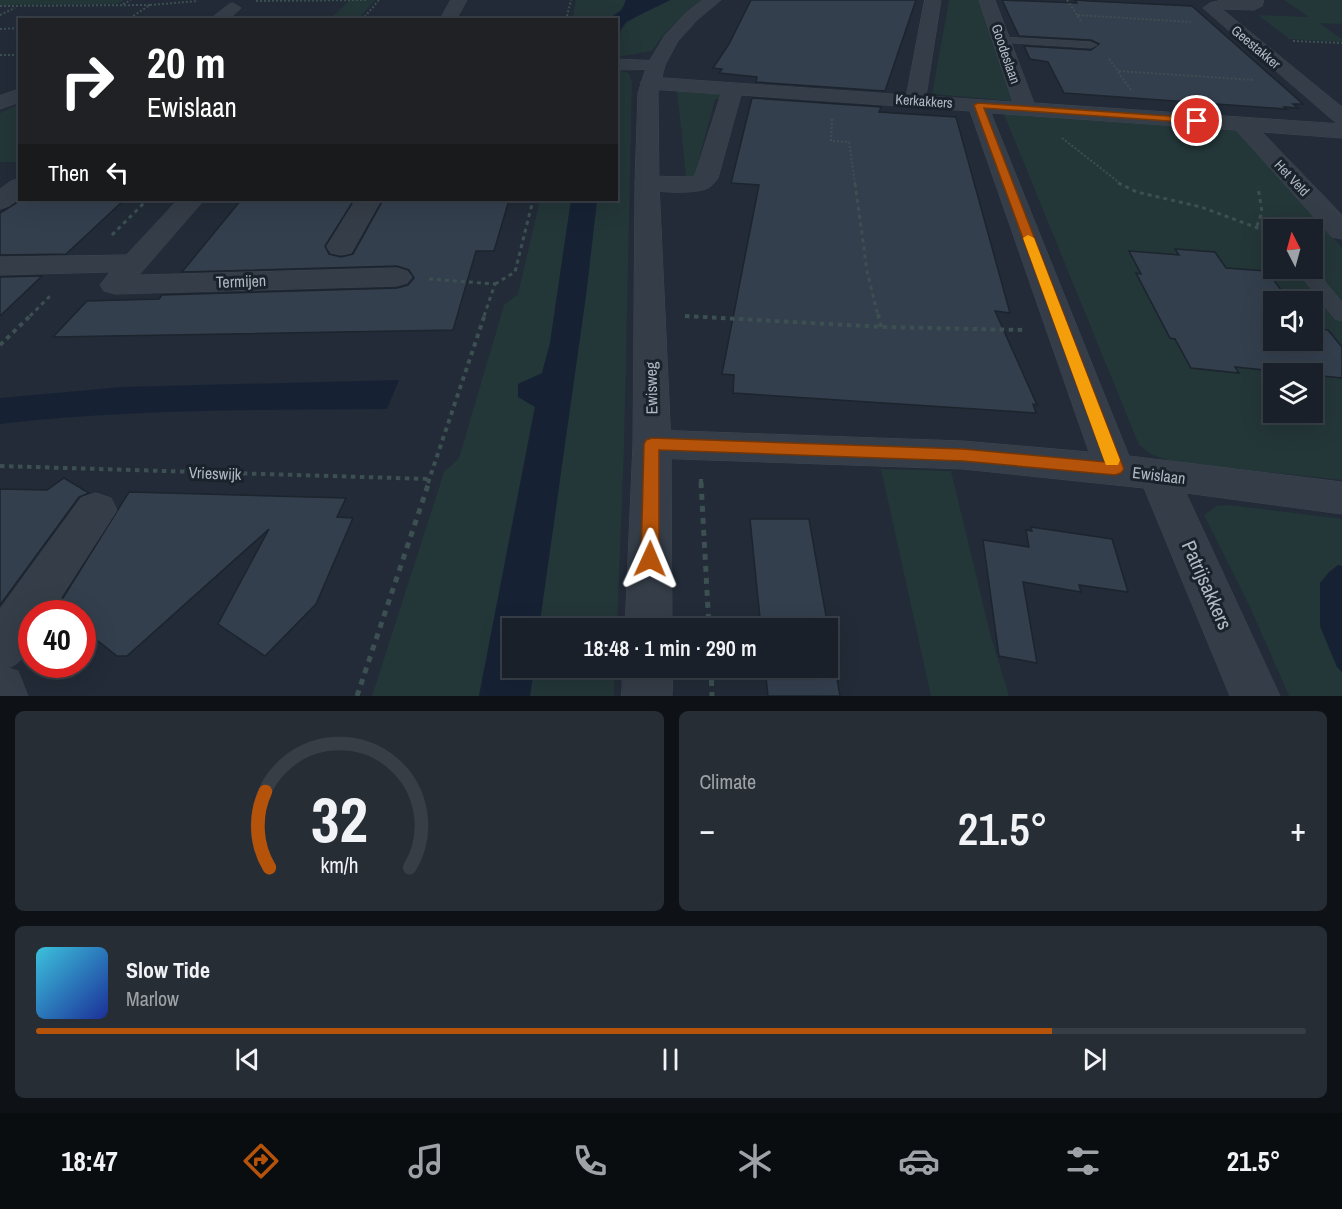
<!DOCTYPE html>
<meta charset="utf-8">
<style>
:root{--surface:#1a2029;--page:#272d35;--text:#f1f3f6;--muted:#9fa3a8;--line:#383e46;--accent:#b45309}
body{margin:0;font-family:"Archivo Narrow",sans-serif;background:var(--page);color:var(--text);height:100vh;display:flex;flex-direction:column;font-size:22px;white-space:nowrap}
*{box-sizing:border-box;margin:0}
p{font-size:20px;color:var(--muted)}
.icon{flex:none;width:33px;height:33px;fill:none;stroke:currentColor;stroke-width:2;stroke-linecap:round;stroke-linejoin:round}
.map{position:relative;height:696px;overflow:hidden}
.drawer{display:flex;flex-direction:column;gap:15px;padding:15px;background:#0e1217;flex:1}
.drawer>*{flex:none}
.hud{position:absolute;left:18px;top:18px;width:600px;height:183px;border-radius:0px;box-shadow:0 6px 24px #0002,0 0 0 2px var(--line);background:#202124;color:#fff;overflow:hidden}
.needle{width:39px;rotate:354deg}
.buttons{position:absolute;left:1263px;top:219px;display:grid;gap:12px}
.buttons a{display:grid;place-items:center;width:60px;height:60px;border-radius:0px;background:var(--surface);box-shadow:0 6px 24px #0002,0 0 0 2px var(--line);font-size:30px}
.speed{position:absolute;left:18px;top:600px;display:flex;gap:12px;font-size:30px;font-weight:700;text-align:center}
.speed>*{display:grid;place-content:center;width:78px;height:78px;border-radius:50%;background:var(--surface);box-shadow:0 6px 24px #0002,0 0 0 2px var(--line);line-height:1}
.speed .limit{border:9px solid #d22;background:#fff;color:#111}
.pin{position:absolute;display:grid;place-items:center;width:51px;height:51px;color:#fff;margin:-26px;border:3px solid #fff;border-radius:50%;box-shadow:0 2px 6px #0007}
.me{position:absolute;width:66px;margin:-33px;rotate:1deg;stroke-linejoin:round;filter:drop-shadow(0 0 4px #0008)}
.turn{display:flex;align-items:center;gap:21px;height:126px;padding:0 30px;font-size:27px}
.turn .icon{width:78px;height:78px;stroke-width:2.5}
.turn b{display:block;font-size:42px;line-height:51px}
.then{display:flex;align-items:center;height:57px;padding:0 30px;background:#0003;gap:12px;font-size:22px}
.big{font-size:45px;font-weight:600;line-height:1.1}
.drawer .tile{flex:1;display:flex;flex-direction:column;justify-content:center;gap:9px;min-width:0;padding:0 21px;border-radius:9px;background:var(--page)}
.drawer .dial{align-items:center;gap:0}
.dial svg{height:156px;overflow:visible;fill:none;stroke:var(--line);stroke-width:7;stroke-linecap:round;text-anchor:middle}
.dial text{fill:var(--text);stroke:none}
.song{display:flex;align-items:center;gap:18px}
.cover{width:72px;height:72px;border-radius:9px;background:linear-gradient(135deg,hsl(190 70% 55%),hsl(230 70% 35%))}
.played{height:6px;border-radius:3px;background:linear-gradient(90deg,var(--accent) 80%,var(--line) 80%)}
.keys{display:flex;justify-content:space-around;direction:ltr}
.heat{display:flex;justify-content:space-between;align-items:center;font-size:33px;direction:ltr}
.drawer .tiles{flex:1;display:grid;gap:15px;grid-template-columns:1fr 1fr}
.tile:last-child{grid-column:span 2}
.trip{position:absolute;left:502px;top:618px;width:336px;height:60px;border-radius:0px;background:var(--surface);box-shadow:0 6px 24px #0002,0 0 0 2px var(--line);font-weight:600;line-height:60px;text-align:center}
.menu{display:flex;height:96px;justify-content:space-around;align-items:center;background:#0a0d10;color:var(--muted)}
.menu .icon{width:42px;height:42px}
.menu .on{color:var(--accent)}
.menu b{font-size:27px;color:var(--text)}
.map>svg:first-child{display:block}
</style>
<div class="map">
<svg width="1342" height="696" viewBox="0 0 1342 696">
<rect width="100%" height="100%" fill="#222b37"/>
<g fill="#233638" fill-rule="evenodd">
<path d="M0 0H125L116 4 0 5Z"/>
<path d="M350 0H375L358 19H330Z"/>
<path d="M576 0H626C617 24 594 19 572 20Z"/>
<path d="M670 0H703C683 15 665 30 652 51L617 57C616 15 639 17 670 0Z"/>
<path d="M949 0H979L1013 101 932 94Z"/>
<path d="M1284 0H1342V24L1319 23 1342 39V42L1289 39 1258 15 1309 17Z"/>
<path d="M616 70 629 73 632 83 624 449 617 628H539L586 295 597 200H616Z"/>
<path d="M677 90H720L725 96 715 100 697 166 702 170 695 177H686Z"/>
<path d="M19 104V162H0V113Z"/>
<path d="M1003 112 1232 127 1239 130 1342 248V480L1174 462 1152 455 1139 445ZM1274 230H1312V268H1274ZM1274 302H1312V340H1274ZM1274 374H1312V412H1274Z"/>
<path d="M540 200H571L550 343 542 374 518 384 535 407 479 696H372L444 472 459 458 504 305 518 294Z"/>
<path d="M881 469 951 471 990 633 1009 696H931Z"/>
<path d="M1229 505 1342 519V566L1338 565 1320 583V626L1337 667 1342 672V696H1289L1249 605 1204 515 1216 506Z"/>
<path d="M534 668H615L614 696H530Z"/>
</g>
<g fill="#162234">
<path d="M626 0H670L626 22 620 30 617 44 616 20 609 19 622 10Z"/>
<path d="M571 200H597L586 295 539 628H513V668H534L530 696H479L535 407 518 397V384L542 373 550 343Z"/>
<path d="M399 380 387 409C257 410 129 409 0 424V398L122 387Z"/>
<path d="M1338 565 1342 566V672L1337 667 1320 626V583L1329 572Z"/>
</g>
<g fill="#343f4e" stroke="#1c242e" stroke-width="1.5">
<path d="M751 0H916L885 91 756 82 757 77 719 73 722 69 713 68 729 44Z"/>
<path d="M1002 0 1077 3 1075 0 1089 1 1192 6 1303 104H1293L1298 108 1284 107 1286 109 1064 93 1048 62 1030 59 1024 46 1091 50 1099 44 1091 40 1019 36Z"/>
<path d="M752 98 881 107 879 112 956 117 1010 313 995 311 1037 405 1033 404 1036 413 733 393 734 375 722 374 759 185 731 183Z"/>
<path d="M21 200H124L66 254 0 255V213Z"/>
<path d="M241 200H354L325 246 329 254 341 257 353 254 383 200H509L494 251H476L453 330 53 337 87 301 159 299 162 295 397 288 408 285 414 278 409 270 397 266 182 272Z"/>
<path d="M1175 249 1215 252 1226 268 1267 271 1290 302H1274V340H1312V328L1328 330 1342 347V378L1235 367 1239 373 1191 368 1175 339 1170 338 1136 273 1141 274 1129 251 1179 255Z"/>
<path d="M42 276 0 316V277Z"/>
<path d="M64 478 89 493 79 497 0 605V489L47 490Z"/>
<path d="M129 492 346 498 337 517 353 518 316 604 265 656 218 624 269 529 127 656H117L82 628V614H53Z"/>
<path d="M750 519H809L840 696H768L765 668H828V628H761Z"/>
<path d="M1031 527 1112 539 1128 592 1079 585 1081 592 1023 582 1037 663 999 656 983 540 1029 547 1026 530 1032 531Z"/>
</g>
<g fill="none" stroke-linecap="round" stroke-linejoin="round">
<defs>
<g id="service">
<path d="M1002 37 1091 42 1097 45 1091 48 998 42 997 40Z"/>
<path d="M1314 275 1321 277 1342 302V321L1335 319 1305 281 1307 277Z"/>
</g>
<g id="minor">
<path d="M451 0H467L456 20H440Z"/>
<path d="M925 0H941L926 96 1013 102 979 0H995L1034 103 1342 124V138L1262 132 1342 215V239L1332 237 1236 130 991 113 1129 456 1342 482V514L1186 493 1280 696H1230L1144 488 963 469 652 458 639 454 633 444 639 434 652 430 963 441 1089 452 970 111 741 95 718 178C715 182 712 186 708 188 695 195 652 192 638 188L635 183 638 178 647 176 692 177 695 175 721 94 650 89 643 87 640 83 643 79 650 77 906 95Z"/>
<path d="M1222 0H1264L1262 6 1254 10 1222 9 1342 107V124L1335 122 1203 8 1210 3Z"/>
<path d="M233 3 241 8 228 20H209L228 5Z"/>
<path d="M616 59 663 61 665 65 663 69 616 70Z"/>
<path d="M20 89V102L0 109V96Z"/>
<path d="M20 179V198L9 206 0 209V189L11 181Z"/>
<path d="M178 200H204L139 275 397 268 407 271 412 277 407 283 397 286 115 294 104 291 100 285 110 272 0 275V257L126 255Z"/>
<path d="M356 200H381L351 253 341 255 331 253 327 247Z"/>
<path d="M96 493 111 498 117 510 50 614H32C32 635 32 659 8 668L18 671 28 696H0V609L81 498Z"/>
</g>
<g id="tertiary">
<path d="M703 0H721L697 20 678 41 665 65 658 93 659 183 671 444 672 628H625L633 444 635 183 638 93 647 65 665 35 685 14Z"/>
<path d="M623 668H673L672 696H622Z"/>
</g>
</defs>
<use href="#service" stroke="#3e4651" stroke-width="1"/>
<use href="#minor" stroke="#3e4651" stroke-width="1"/>
<use href="#tertiary" stroke="#3e4651" stroke-width="1"/>
<g stroke="#3c4f51" stroke-width="2" stroke-dasharray="2 2" stroke-linecap="butt">
<path d="M1067 0 1077 15"/>
<path d="M256 1 367 0"/>
<path d="M123 4 131 0"/>
<path d="M150 5 198 1"/>
<path d="M0 6 150 5 127 20"/>
<path d="M0 15 15 8"/>
<path d="M362 20 379 0"/>
<path d="M555 20 566 19"/>
<path d="M566 20 571 0"/>
<path d="M1081 21 1077 15 1191 22"/>
<path d="M0 29 20 28"/>
<path d="M1293 41 1342 43"/>
<path d="M0 55H20"/>
<path d="M1109 59 1118 71 1254 80"/>
<path d="M1118 72 1131 90"/>
<path d="M832 119 831 141 849 142 855 184"/>
<path d="M1062 138 1121 184"/>
</g>
<g stroke="#3c4f51" stroke-width="3" stroke-dasharray="4 4" stroke-linecap="butt">
<path d="M855 183 867 271 878 316"/>
<path d="M1118 183 1137 192 1201 207 1274 234"/>
<path d="M1257 226 1262 212 1258 187"/>
<path d="M112 235 147 200"/>
<path d="M429 279 495 284 484 316"/>
<path d="M495 284 515 272 533 200"/>
<path d="M30 316 51 295"/>
</g>
<g stroke="#3c4f51" stroke-width="4" stroke-dasharray="4.5 4.5" stroke-linecap="butt">
<path d="M878 314 881 327"/>
<path d="M685 316 881 327 1025 330"/>
<path d="M0 345 32 314"/>
<path d="M0 466 429 479"/>
<path d="M701 479V483"/>
<path d="M428 483 485 314"/>
</g>
<g stroke="#3c4f51" stroke-width="5" stroke-dasharray="6 6" stroke-linecap="butt">
<path d="M701 482 709 628"/>
<path d="M711 668 712 696"/>
<path d="M357 696 429 482"/>
</g>
<use href="#service" fill="#353d48" fill-rule="evenodd"/>
<use href="#minor" fill="#353d48" fill-rule="evenodd"/>
<use href="#tertiary" fill="#353d48" fill-rule="evenodd"/>
</g>
<path fill="#b45309" stroke="#753606" stroke-width="1.5" d="M978 103 1197 118 1201 121 1197 123 984 108 1124 469 1121 473 1115 475 963 461 659 450V559L656 565 650 567 643 565 641 559 644 444 646 440 652 438 963 449 1105 462 974 105Z"/>
<path fill="#f59e0b" d="M1028 235 1034 238 1120 460 1118 465H1106L1104 460 1023 238Z"/>
<g text-anchor="middle" stroke-width="6" stroke-linejoin="round" paint-order="stroke">
<g font-size="14" fill="#b0b8c4" stroke="#1a222c">
<text transform="translate(1256 47) rotate(40)" y="5">Geestakker</text>
<text transform="translate(1006 54) rotate(71)" y="5">Goodeslaan</text>
<text transform="translate(924 101) rotate(4)" y="5">Kerkakkers</text>
<text transform="translate(1292 178) rotate(47)" y="5">Het Veld</text>
</g>
<g font-size="16" fill="#b0b8c4" stroke="#1a222c">
<text transform="translate(241 281) rotate(-2)" y="6">Termijen</text>
<text transform="translate(651 388) rotate(-91)" y="6">Ewisweg</text>
<text transform="translate(215 473) rotate(2)" y="6">Vrieswijk</text>
<text transform="translate(1159 475) rotate(7)" y="6">Ewislaan</text>
</g>
<g font-size="20" fill="#b0b8c4" stroke="#1a222c">
<text transform="translate(1207 585) rotate(66)" y="7">Patrijsakkers</text>
</g>
</g>
</svg>
<div class="buttons">
<a><svg class="needle" viewBox="-14 -14 28 28"><path d="M0-13l5 13h-10z" fill="#e53935"/><path d="M0 13l5-13h-10z" fill="#9fa3a8"/></svg></a>
<a><svg class="icon" aria-label="sound" viewBox="0 0 24 24"><path d="M4 9h4l5-4v14l-5-4H4zM17 9q2 3 0 6"/></svg></a>
<a><svg class="icon" aria-label="layers" viewBox="0 0 24 24"><path d="M12 4l9 5-9 5-9-5zM3 14l9 5 9-5"/></svg></a>
</div>
<div class="speed"><div class="limit">40</div></div>
<div class="pin" style="left:1197px;top:121px;background:#d93025"><svg class="icon" aria-label="arrive" viewBox="0 0 24 24"><path d="M6 21V4h12l-3 4 3 4H6"/></svg></div>
<svg class="me" style="left:650px;top:559px" viewBox="-20 -20 40 40"><path d="M0-17L14 15 0 8-14 15z" fill="#b45309" stroke="#fff" stroke-width="4"/></svg>
<div class="trip">18:48 · 1 min · 290 m</div>
<div class="hud">
<div class="turn"><svg class="icon" aria-label="right" viewBox="0 0 24 24"><path d="M7 20v-9h11M14 6l5 5-5 5"/></svg><div><b>20 m</b>Ewislaan</div></div>
<div class="then">Then<svg class="icon" aria-label="left" viewBox="0 0 24 24"><path d="M17 20v-9H6M10 6l-5 5 5 5"/></svg></div>
</div>
</div>
<section class="drawer">
<div class="tiles">
<div class="tile dial"><svg viewBox="0 0 100 80">
<path d="M14 69A42 42 0 1 1 86 69"/>
<path d="M14 69A42 42 0 0 1 12 30" stroke="#b45309"/>
<text x="50" y="56" font-size="32" font-weight="700">32</text>
<text x="50" y="72" font-size="11">km/h</text>
</svg></div>
<div class="tile"><p>Climate</p>
<div class="heat"><a>−</a><b class="big">21.5°</b><a>+</a></div>
</div>
<div class="tile">
<div class="song"><i class="cover"></i><div><b>Slow Tide</b><p>Marlow</p></div></div>
<div class="played"></div>
<div class="keys"><svg class="icon" aria-label="previous" viewBox="0 0 24 24"><path d="M18 5L8 12l10 7zM5 5v14"/></svg><svg class="icon" aria-label="pause" viewBox="0 0 24 24"><path d="M8 5v14M16 5v14"/></svg><svg class="icon" aria-label="next" viewBox="0 0 24 24"><path d="M6 5l10 7-10 7zM19 5v14"/></svg></div>
</div>
</div>
</section>
<nav class="menu">
<b>18:47</b>
<svg class="icon on" aria-label="directions" viewBox="0 0 24 24"><path d="M12 3l9 9-9 9-9-9zM9 14v-3h6M13 9l2 2-2 2"/></svg>
<svg class="icon" aria-label="music" viewBox="0 0 24 24"><path d="M9 18V5l10-2v13"/><circle cx="6" cy="18" r="3"/><circle cx="16" cy="16" r="3"/></svg>
<svg class="icon" aria-label="phone" viewBox="0 0 24 24"><path d="M5 4h4l2 5-3 2q2 4 5 5l2-3 5 2v4C11 20 4 13 5 4z"/></svg>
<svg class="icon" aria-label="climate" viewBox="0 0 24 24"><path d="M12 3v18M4 7l16 10M4 17L20 7"/></svg>
<svg class="icon" aria-label="car" viewBox="0 0 24 24"><path d="M5 17H2v-5l4-1 3-4h7l3 4 3 1v5h-3M9 17h6M6 11h13"/><circle cx="7" cy="17" r="2"/><circle cx="17" cy="17" r="2"/></svg>
<svg class="icon" aria-label="filters" viewBox="0 0 24 24"><path d="M4 7h16M4 17h16"/><circle cx="9" cy="7" r="2"/><circle cx="15" cy="17" r="2"/></svg>
<b>21.5°</b>
</nav>
